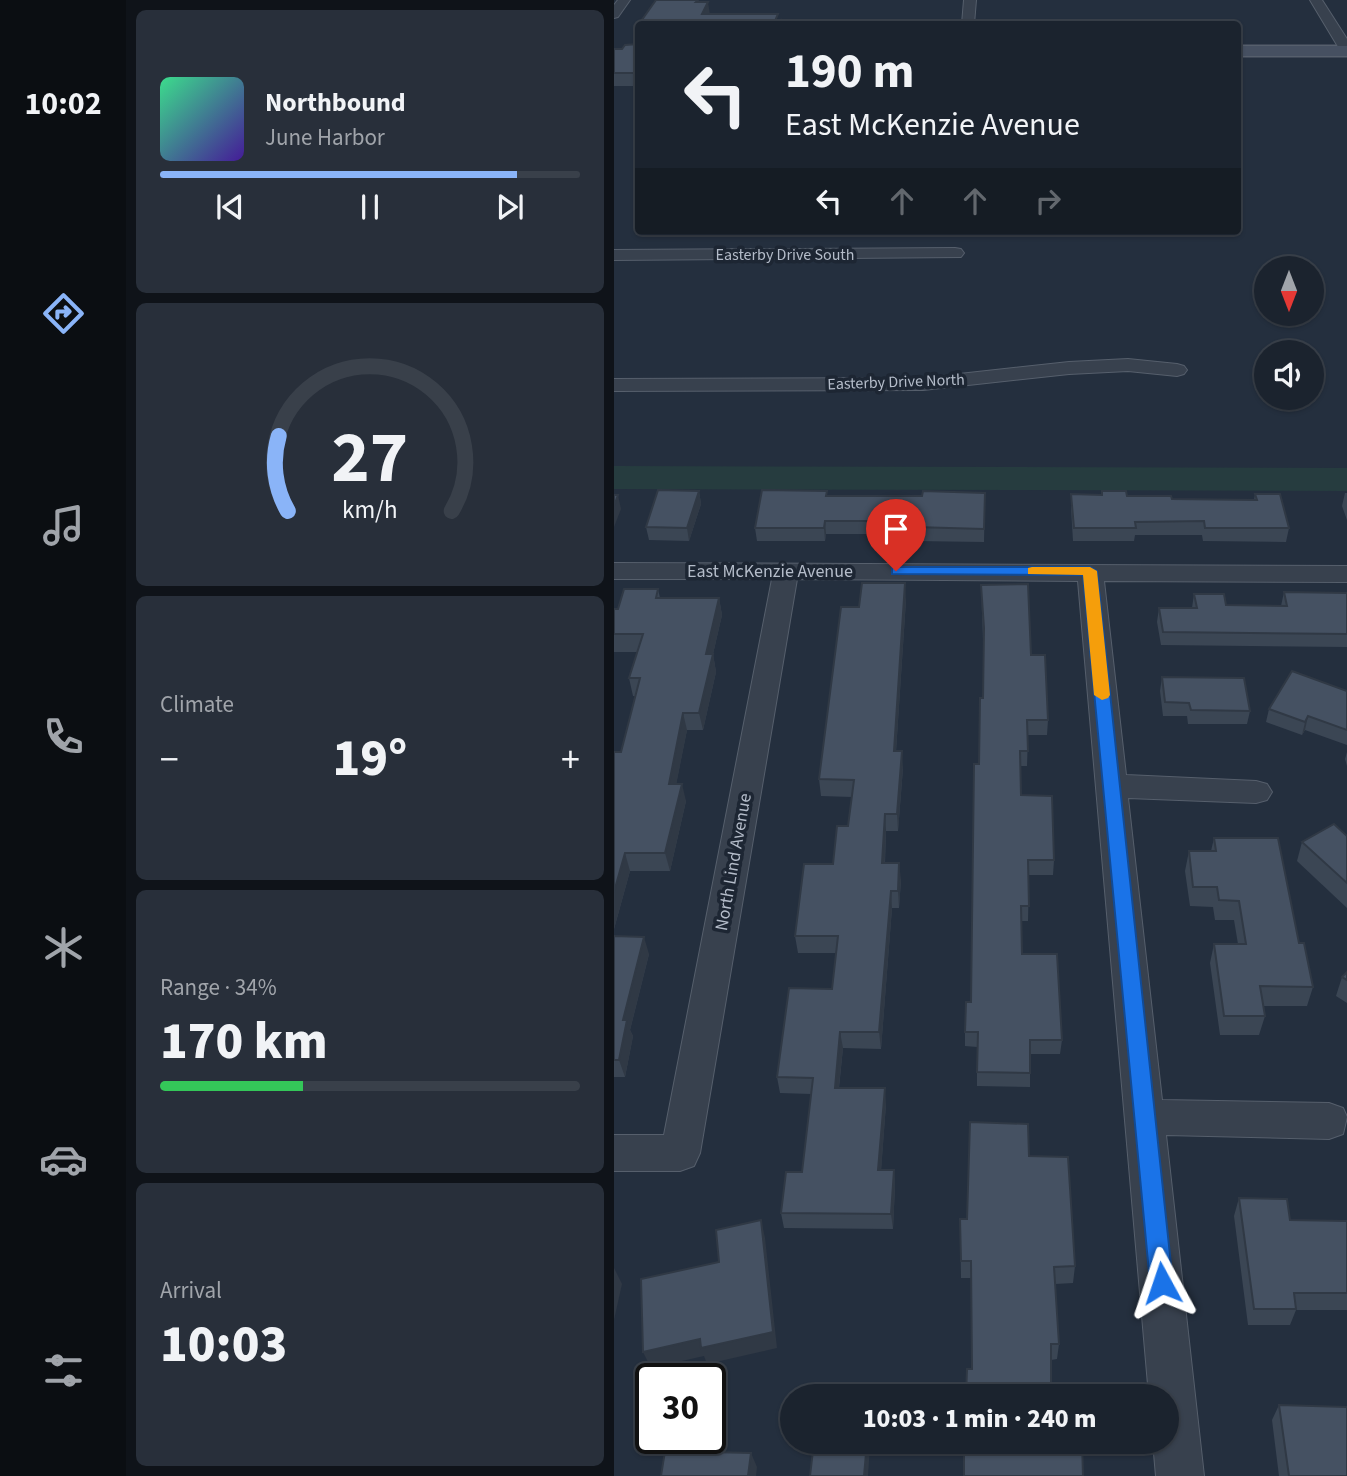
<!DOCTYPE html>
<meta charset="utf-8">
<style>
:root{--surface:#1b232e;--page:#282f3a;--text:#f1f3f6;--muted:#a0a4aa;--line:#39404a;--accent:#8ab4f8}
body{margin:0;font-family:"Source Sans 3",sans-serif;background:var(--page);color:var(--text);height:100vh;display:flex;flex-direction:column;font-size:26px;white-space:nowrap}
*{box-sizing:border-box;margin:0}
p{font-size:23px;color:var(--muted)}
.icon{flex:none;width:38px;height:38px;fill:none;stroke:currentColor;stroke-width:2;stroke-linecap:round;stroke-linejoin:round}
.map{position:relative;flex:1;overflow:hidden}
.panel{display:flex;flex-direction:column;gap:10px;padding:10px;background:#0f1319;width:488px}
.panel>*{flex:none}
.hud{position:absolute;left:21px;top:21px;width:606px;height:214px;border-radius:7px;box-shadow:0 2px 5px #0004,0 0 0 2px var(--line);background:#1b232e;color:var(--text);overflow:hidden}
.needle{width:46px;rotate:180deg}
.buttons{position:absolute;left:640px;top:256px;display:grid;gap:14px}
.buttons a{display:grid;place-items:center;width:70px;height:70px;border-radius:50%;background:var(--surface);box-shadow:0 2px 5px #0004,0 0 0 2px var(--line);font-size:35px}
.speed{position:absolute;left:21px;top:1363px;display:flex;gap:14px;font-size:35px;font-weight:700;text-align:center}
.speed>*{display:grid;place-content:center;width:91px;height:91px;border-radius:50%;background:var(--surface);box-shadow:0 2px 5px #0004,0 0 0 2px var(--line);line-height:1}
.speed .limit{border:4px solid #111;border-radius:10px;background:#fff;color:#111}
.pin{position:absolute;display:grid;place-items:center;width:60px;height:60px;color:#fff;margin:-72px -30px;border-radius:50% 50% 50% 0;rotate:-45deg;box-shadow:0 0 7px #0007}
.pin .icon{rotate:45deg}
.me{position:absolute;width:77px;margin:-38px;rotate:355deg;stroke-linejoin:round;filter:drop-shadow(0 0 5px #0008)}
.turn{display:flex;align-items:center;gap:24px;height:147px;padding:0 35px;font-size:32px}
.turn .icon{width:91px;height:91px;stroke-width:2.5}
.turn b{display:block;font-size:49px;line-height:60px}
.lanes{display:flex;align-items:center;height:66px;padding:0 35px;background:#0003;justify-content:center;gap:35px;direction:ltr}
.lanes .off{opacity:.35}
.big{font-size:52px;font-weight:800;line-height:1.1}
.panel .card{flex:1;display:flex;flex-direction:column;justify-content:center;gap:10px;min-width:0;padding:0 24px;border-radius:10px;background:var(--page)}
.panel .dial{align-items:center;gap:0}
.dial svg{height:182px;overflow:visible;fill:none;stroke:var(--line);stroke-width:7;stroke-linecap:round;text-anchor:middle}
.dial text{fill:var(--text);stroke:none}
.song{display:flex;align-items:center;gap:21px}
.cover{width:84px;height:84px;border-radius:10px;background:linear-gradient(135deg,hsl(150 70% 55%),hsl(260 70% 35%))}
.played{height:7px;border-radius:4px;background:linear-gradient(90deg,var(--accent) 85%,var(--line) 85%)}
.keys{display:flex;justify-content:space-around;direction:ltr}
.heat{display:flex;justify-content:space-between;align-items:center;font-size:38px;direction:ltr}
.charge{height:10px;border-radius:5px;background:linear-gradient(90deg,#34c759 34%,var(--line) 0)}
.trip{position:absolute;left:166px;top:1384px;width:399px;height:70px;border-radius:35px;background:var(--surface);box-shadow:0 2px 5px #0004,0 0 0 2px var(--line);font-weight:800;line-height:70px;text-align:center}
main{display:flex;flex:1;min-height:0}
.tab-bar{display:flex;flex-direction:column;width:126px;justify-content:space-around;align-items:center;background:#0b0e12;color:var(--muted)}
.tab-bar .icon{width:49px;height:49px}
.tab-bar .active{color:var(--accent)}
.tab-bar b{font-size:32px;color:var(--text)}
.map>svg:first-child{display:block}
</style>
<main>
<nav class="tab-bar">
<b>10:02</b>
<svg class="icon active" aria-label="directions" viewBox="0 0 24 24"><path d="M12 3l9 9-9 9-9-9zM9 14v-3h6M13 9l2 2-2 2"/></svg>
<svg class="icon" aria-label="music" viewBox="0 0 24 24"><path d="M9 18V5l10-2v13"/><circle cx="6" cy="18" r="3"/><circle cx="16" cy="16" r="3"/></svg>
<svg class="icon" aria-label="phone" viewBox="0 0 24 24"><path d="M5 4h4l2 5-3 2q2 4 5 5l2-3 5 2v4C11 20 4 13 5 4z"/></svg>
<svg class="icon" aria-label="climate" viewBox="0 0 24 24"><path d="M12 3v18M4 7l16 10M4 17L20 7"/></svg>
<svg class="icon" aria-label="car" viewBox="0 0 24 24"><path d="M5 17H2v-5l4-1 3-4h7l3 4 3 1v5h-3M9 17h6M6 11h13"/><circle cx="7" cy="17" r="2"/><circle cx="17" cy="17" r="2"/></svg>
<svg class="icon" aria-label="filters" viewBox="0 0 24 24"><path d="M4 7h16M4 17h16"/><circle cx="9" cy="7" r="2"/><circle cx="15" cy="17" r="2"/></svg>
</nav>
<section class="panel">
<div class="card">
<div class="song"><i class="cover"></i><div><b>Northbound</b><p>June Harbor</p></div></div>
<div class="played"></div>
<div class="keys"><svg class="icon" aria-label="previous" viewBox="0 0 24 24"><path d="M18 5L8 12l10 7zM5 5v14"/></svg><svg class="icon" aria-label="pause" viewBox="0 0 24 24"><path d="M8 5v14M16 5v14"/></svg><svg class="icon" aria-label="next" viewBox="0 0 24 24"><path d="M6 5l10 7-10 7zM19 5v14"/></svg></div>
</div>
<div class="card dial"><svg viewBox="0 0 100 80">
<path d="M14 69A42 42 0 1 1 86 69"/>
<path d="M14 69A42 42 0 0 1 10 36" stroke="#8ab4f8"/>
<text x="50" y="56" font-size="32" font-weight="700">27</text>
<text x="50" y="72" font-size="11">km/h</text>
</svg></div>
<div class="card"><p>Climate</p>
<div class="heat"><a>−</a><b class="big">19°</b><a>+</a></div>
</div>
<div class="card"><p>Range · 34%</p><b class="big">170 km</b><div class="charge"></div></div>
<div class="card"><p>Arrival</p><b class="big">10:03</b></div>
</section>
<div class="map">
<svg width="733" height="1476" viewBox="0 0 733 1476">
<rect width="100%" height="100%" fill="#242f3e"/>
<path fill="#263c3f" d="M0 466 733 468V491L0 489Z"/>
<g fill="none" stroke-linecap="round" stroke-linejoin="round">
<defs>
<g id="minor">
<path d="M4 0H16L4 17 0 18V5Z"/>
<path d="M350 0H362L360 24H348Z"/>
<path d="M696 0H708L733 39V54L726 50Z"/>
<path d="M341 248 347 249 350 253 347 257 0 260V250Z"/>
<path d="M514 359 563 364 570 366 573 370 570 374 563 376 514 371 455 374 309 390 0 391V379L309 378 455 362Z"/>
<path d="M0 563 733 566V582L490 581 512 775 642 781 653 784 658 792 653 800 642 803 514 798 548 1100 715 1103 729 1108 733 1117 729 1134 715 1139 552 1135 590 1476H542L539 1442H553V1396H535L464 581 183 579 86 1153 80 1166 66 1171H0V1135H50L158 579H0Z"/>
</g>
<rect id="secondary" x="623" y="46" width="110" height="10"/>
</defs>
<use href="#minor" stroke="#565f6c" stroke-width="2"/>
<use href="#secondary" stroke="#565f6c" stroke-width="3"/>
<use href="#minor" fill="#38414e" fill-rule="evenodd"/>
<use href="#secondary" fill="#465061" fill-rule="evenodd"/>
</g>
<g fill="#3b4654">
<path d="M24 25V86H0V49H8L24 44 21 30Z"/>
<path d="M85 491 87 504 75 541 35 540 32 527Z"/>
<path d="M213 491V496H308L371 493 370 542 301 541 300 534H212L211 541H143L141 528Z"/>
<path d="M488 491 513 496 558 499 640 500 641 494 675 528 672 542 589 541 588 535H521L520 541H459L457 508V494L488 495Z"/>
<path d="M731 493H733V520L728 506Z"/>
<path d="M367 585 417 655 434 720 433 735H414L413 766H406L407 795 440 860 439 875H415L414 921H408V954L448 1040 446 1054H416V1087L363 1086V1047L351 1046V1032L357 1002 369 698V641Z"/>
<path d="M44 589 46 598H105L108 615 99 654 102 672 89 730H73L62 784 72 801 56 871H16L0 929 7 752 21 696H19L15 678 23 652H0V609H4Z"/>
<path d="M670 592 733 593V647L547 645 543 622 545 608H578L580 594 612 605 667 606Z"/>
<path d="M292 600 282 751 289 768 284 831H272L271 863 287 880 285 908H278L267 1049 229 1048 225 1088 272 1104 267 1170H280L281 1186 279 1229 170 1228 167 1213 188 1172 197 1094 166 1093 163 1077 218 989 222 953H184L181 936 219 864 234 826 238 797 207 796 205 779 245 607Z"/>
<path d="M548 677 636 711 633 724H574L573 716H549L546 691Z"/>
<path d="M733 691V745L691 730 688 735 652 722 655 709Z"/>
<path d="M733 752V766L731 759Z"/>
<path d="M733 836V908L683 861 688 842Z"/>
<path d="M600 838 685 943 699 987 693 1006H649L651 1016 645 1035H606L596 963 600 944H624L620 920H601L599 907 576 906 571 871 575 851H597Z"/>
<path d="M0 936 35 954 16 1030 19 1036 11 1077H0Z"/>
<path d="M733 972V1003L722 996 728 977Z"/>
<path d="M415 1156 461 1266 459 1283 441 1284 445 1344 443 1359 437 1360V1396L358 1369 357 1278H347L346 1219H353Z"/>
<path d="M625 1198 676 1220 733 1221V1310H682L676 1325H634L620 1216Z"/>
<path d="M665 1405 733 1476H665L658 1420Z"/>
</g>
<g fill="#303945">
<path d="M94 2 96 15 88 14Z"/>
<path d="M85 491 87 504 75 541 73 528Z"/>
<path d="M4 495 7 509 0 527V506Z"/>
<path d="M211 521 212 534 211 541 210 528Z"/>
<path d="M291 583 292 600 281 768 280 751Z"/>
<path d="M105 598 108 615 99 654 102 672 89 730 85 713 92 654Z"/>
<path d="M69 713 73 730 59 801 55 784Z"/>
<path d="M694 716 691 730 688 735 691 722Z"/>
<path d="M288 751 289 768 284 831 283 814Z"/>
<path d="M68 784 72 801 56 871 51 853Z"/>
<path d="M271 814 272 831 270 880 268 863Z"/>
<path d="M11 853 16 871 0 929V892Z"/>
<path d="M285 863 287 880 285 908 284 891Z"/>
<path d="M277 891 278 908 267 1049 265 1032Z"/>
<path d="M30 937 35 954 16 1030 19 1036 11 1077 5 1060 9 1020Z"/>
<path d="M226 1032 229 1048 223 1104 221 1088Z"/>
<path d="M271 1088 272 1104 266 1186 264 1170Z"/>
<path d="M280 1170 281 1186 279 1229 277 1214Z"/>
<path d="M147 1220 151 1238 163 1348 93 1364 90 1356 37 1368 29 1352Z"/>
<path d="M0 1268 8 1284 0 1320Z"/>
<path d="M253 1442H255L256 1446 254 1476H250Z"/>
<path d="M137 1453 143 1467 142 1476H134Z"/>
</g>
<g fill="#455162" stroke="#303945" stroke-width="2">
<path d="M42 0H84L82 2H94L88 14H164L161 21 166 20 164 24H25Z"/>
<path d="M24 25V73H0V49H8L11 45 24 44V32L21 30Z"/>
<path d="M44 490 85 491 73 528 32 527Z"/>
<path d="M148 490 213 491 212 496H308L309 491 371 493 370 529 300 527 301 521H211L210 528H141Z"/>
<path d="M488 491H512L513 496H557L558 499 643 500 641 494H666L675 528H591L590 521 521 522 522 528H460L457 494 488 495Z"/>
<path d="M0 495H4L0 506Z"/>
<path d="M248 583H291L280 751H288L283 814H271L268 863H285L284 891H277L265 1032H226L221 1088H271L264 1170H280L277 1214 167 1213 172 1172H188L199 1078 163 1077 175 988 218 989 224 936H181L190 864H219L223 826H234L240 780 205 779 227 607H245Z"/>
<path d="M414 584 417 655H431L434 720H413L414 751H406L407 795 438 796 440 860H414L415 906H407L408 954H443L448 1040H416V1073L363 1072 364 1032H351L352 1002H357L360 764H365L366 698H369L370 628 367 585Z"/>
<path d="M10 589H44L42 598H105L92 654H99L85 713H69L55 784H68L51 853H11L0 892V752H7L26 678H15L29 634H0V609H4Z"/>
<path d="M670 592 733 593V634L549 632 545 608H583L580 594H610L612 605 673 606Z"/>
<path d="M678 671 733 691V730L694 716 691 722 655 709Z"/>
<path d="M548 677 630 678 636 711 577 710 575 703 551 702Z"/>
<path d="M720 824 733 836V883L688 842Z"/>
<path d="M600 838H664L685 943H690L699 987 646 986 651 1016H610L600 944H632L625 901 605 900 603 887H579L575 851H602Z"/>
<path d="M0 936 30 937 9 1020H13L5 1060H0Z"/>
<path d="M733 972V980L728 977Z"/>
<path d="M356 1122 414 1124 415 1156 454 1157 461 1266 440 1267 445 1344H437V1396H352L353 1369H358L357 1261H347L346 1219H353Z"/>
<path d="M625 1198 673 1199 676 1220 733 1221V1293H680L682 1309H640Z"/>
<path d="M147 1220 159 1332 87 1348 86 1339 29 1352 27 1279 105 1262 102 1230Z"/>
<path d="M665 1405 733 1407V1476H675Z"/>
<path d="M200 1442H253L250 1476H196Z"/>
<path d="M350 1442H468L469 1476H350Z"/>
<path d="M51 1451 137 1453 134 1476H47Z"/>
</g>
<path fill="#1a73e8" stroke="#114b97" stroke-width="2" d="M282 567H476L483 571 559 1283 556 1291 548 1294 539 1291 536 1283 469 575 278 574V568Z"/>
<path fill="#f59e0b" d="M418 567H476L483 571 496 695 494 698 488 700 480 695 469 575 414 574V568Z"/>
<g text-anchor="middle" stroke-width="7" stroke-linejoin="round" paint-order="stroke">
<g font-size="16" fill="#b4bcc9" stroke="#1d2633">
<text x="171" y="260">Easterby Drive South</text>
<text transform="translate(282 381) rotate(-2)" y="6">Easterby Drive North</text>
</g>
<g font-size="18" fill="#b4bcc9" stroke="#1d2633">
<text x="156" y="577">East McKenzie Avenue</text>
<text transform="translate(119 862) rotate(-80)" y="6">North Lind Avenue</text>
</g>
</g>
</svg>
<div class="buttons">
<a><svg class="needle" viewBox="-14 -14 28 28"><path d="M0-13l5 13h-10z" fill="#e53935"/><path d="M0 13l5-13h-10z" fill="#a0a4aa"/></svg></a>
<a><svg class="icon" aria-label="sound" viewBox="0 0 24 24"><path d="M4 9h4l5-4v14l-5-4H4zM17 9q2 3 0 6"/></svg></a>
</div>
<div class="speed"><div class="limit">30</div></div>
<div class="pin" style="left:282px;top:571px;background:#d93025"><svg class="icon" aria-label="arrive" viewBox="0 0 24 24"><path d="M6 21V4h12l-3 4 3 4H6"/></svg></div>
<svg class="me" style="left:548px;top:1283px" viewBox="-20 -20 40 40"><path d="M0-17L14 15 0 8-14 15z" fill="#1a73e8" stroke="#fff" stroke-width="4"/></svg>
<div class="trip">10:03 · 1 min · 240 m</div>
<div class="hud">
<div class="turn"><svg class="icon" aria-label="left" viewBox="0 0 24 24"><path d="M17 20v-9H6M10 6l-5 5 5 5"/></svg><div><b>190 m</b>East McKenzie Avenue</div></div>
<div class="lanes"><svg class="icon" aria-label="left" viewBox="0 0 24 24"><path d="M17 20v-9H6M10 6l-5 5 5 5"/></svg><svg class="icon off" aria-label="ahead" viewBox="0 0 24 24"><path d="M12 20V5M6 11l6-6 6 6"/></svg><svg class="icon off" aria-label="ahead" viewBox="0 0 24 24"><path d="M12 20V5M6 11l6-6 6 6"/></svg><svg class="icon off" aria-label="right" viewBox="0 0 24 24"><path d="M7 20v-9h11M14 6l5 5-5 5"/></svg></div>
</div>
</div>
</main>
